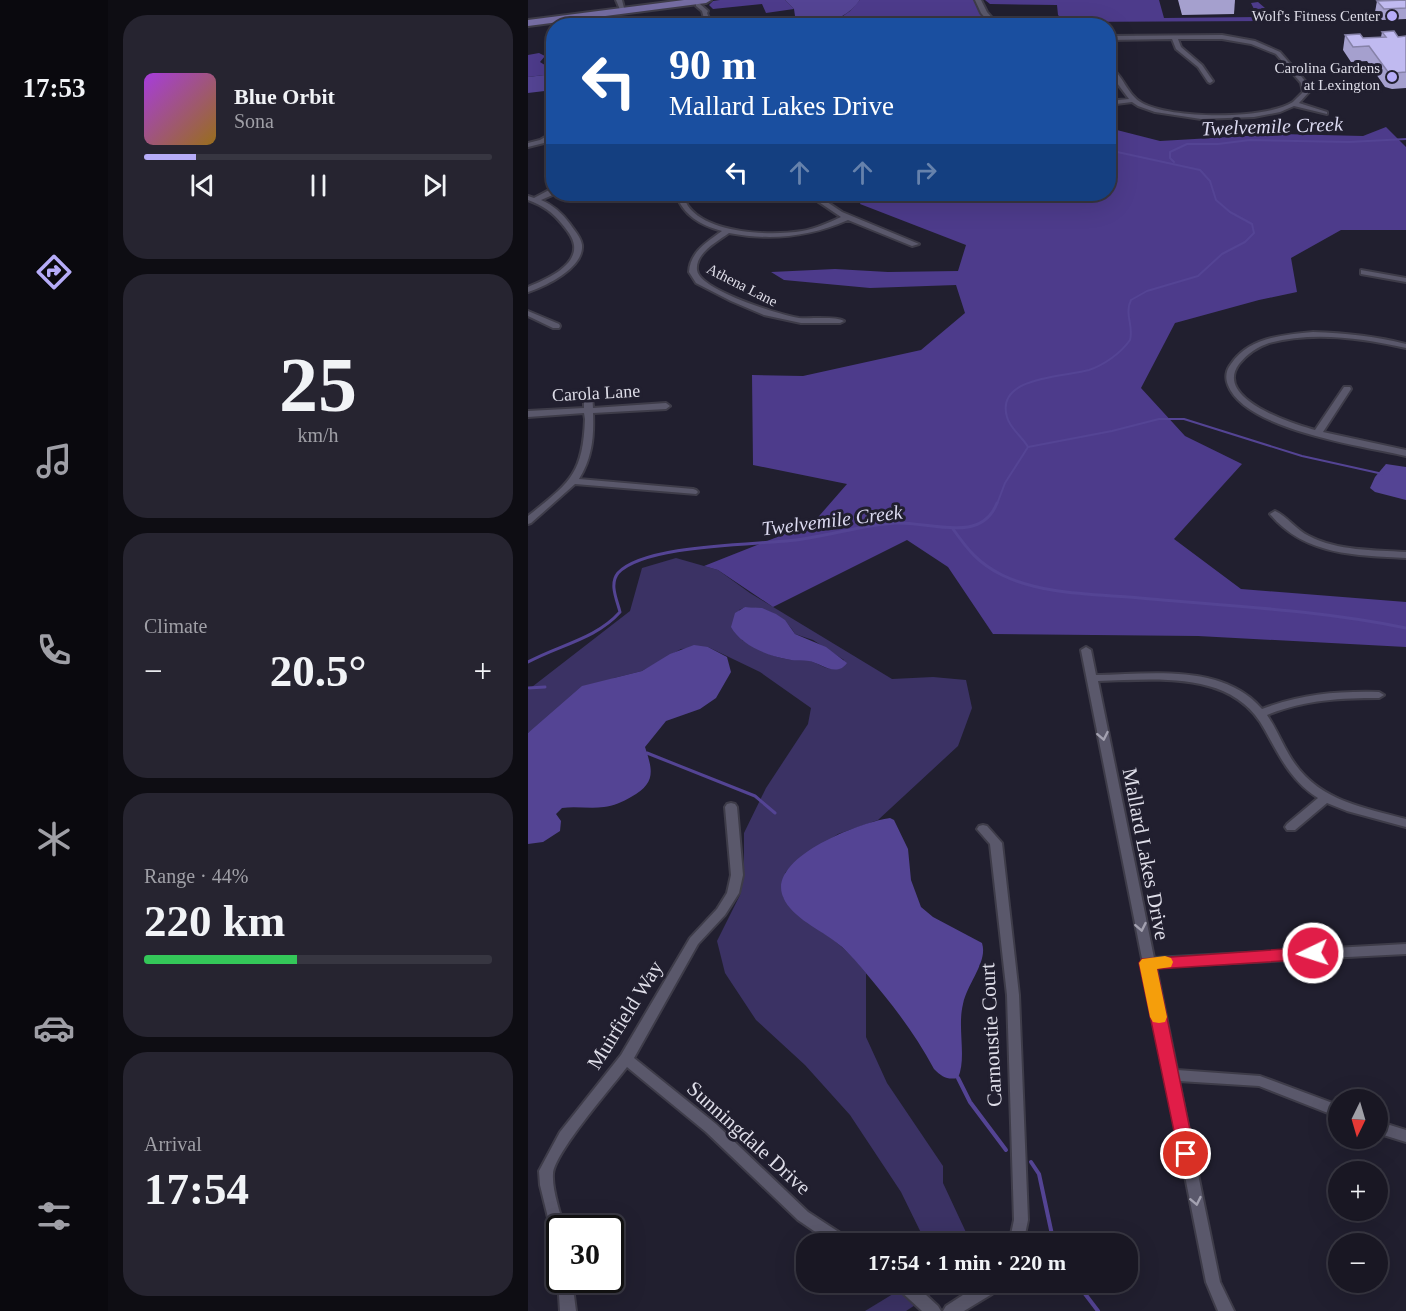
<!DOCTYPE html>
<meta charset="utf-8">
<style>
:root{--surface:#191723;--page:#262430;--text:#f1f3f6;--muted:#9f9fa6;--line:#373641;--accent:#b6acf8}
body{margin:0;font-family:"Times New Roman",serif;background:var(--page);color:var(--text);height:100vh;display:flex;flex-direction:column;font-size:22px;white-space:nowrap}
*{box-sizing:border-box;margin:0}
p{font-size:20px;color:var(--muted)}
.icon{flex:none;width:33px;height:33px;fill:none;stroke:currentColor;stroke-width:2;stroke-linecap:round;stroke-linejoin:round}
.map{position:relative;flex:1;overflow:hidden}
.details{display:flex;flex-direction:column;gap:15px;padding:15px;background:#0e0d13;width:420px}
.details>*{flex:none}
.top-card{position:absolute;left:18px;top:18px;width:570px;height:183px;border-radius:24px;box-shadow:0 6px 24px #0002,0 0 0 2px var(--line);background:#1a4fa0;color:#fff;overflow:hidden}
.needle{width:39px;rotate:185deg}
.fabs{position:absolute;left:800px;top:1089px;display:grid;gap:12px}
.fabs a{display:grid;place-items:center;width:60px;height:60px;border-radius:50%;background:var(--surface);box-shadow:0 6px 24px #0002,0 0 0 2px var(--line);font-size:30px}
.speed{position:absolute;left:18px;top:1215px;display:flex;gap:12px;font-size:30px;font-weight:700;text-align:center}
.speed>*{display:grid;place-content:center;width:78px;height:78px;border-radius:50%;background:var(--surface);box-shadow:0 6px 24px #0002,0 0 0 2px var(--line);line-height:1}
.speed .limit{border:3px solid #111;border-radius:9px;background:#fff;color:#111}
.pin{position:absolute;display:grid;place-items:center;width:51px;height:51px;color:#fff;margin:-26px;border:3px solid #fff;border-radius:50%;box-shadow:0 2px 6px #0007}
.me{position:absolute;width:66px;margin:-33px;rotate:266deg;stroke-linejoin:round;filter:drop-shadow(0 0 4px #0008)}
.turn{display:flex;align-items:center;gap:21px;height:126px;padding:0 24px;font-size:27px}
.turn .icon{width:78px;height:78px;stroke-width:2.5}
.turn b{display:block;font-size:42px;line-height:51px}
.lanes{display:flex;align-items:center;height:57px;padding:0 24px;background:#0003;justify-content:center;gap:30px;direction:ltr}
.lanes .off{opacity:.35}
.big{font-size:45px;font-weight:700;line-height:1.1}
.details .widget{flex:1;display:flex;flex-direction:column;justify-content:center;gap:9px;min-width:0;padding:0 21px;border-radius:24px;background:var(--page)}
.details .dial{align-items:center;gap:0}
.dial b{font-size:78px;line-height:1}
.song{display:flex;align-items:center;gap:18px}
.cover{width:72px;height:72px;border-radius:9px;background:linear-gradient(135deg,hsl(280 70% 55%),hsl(40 70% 35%))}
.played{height:6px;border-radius:3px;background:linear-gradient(90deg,var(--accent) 15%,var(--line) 15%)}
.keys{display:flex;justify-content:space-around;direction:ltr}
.heat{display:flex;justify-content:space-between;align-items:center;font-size:33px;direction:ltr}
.charge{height:9px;border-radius:4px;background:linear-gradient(90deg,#34c759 44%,var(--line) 0)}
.trip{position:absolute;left:268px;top:1233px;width:342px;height:60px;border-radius:24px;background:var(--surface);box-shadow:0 6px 24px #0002,0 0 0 2px var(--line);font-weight:700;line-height:60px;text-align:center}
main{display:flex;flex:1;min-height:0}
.dock{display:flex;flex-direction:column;width:108px;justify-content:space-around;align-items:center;background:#0a090e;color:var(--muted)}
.dock .icon{width:42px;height:42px}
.dock .current{color:var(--accent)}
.dock b{font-size:27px;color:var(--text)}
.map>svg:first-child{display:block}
</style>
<main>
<nav class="dock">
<b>17:53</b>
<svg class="icon current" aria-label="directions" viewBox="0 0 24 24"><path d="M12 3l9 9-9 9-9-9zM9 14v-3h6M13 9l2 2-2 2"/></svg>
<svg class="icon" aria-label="music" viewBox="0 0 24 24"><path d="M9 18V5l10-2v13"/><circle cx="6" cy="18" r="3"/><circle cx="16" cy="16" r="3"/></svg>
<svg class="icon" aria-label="phone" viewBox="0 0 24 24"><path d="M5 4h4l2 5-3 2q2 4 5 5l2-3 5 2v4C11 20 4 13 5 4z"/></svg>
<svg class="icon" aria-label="climate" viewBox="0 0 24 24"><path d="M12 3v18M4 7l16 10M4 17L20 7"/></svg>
<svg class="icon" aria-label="car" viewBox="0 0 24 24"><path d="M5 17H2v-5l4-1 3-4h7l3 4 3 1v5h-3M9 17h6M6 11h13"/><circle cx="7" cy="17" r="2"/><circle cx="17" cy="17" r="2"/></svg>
<svg class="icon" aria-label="filters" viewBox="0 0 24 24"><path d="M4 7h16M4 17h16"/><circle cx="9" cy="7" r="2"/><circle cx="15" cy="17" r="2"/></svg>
</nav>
<section class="details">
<div class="widget">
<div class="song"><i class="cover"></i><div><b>Blue Orbit</b><p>Sona</p></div></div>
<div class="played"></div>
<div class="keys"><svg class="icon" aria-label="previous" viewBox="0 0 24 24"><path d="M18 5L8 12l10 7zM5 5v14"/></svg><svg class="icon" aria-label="pause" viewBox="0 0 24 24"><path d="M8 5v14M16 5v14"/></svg><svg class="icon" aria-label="next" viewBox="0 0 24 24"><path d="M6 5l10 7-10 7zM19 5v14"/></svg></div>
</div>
<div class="widget dial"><b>25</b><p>km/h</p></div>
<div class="widget"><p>Climate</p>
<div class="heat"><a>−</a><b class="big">20.5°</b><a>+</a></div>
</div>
<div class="widget"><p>Range · 44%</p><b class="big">220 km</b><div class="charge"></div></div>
<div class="widget"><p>Arrival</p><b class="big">17:54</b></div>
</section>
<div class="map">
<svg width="878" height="1311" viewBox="0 0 878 1311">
<rect width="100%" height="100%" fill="#211f2f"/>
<g fill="#3b3264" fill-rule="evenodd">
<path d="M148 558 190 570 222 593 364 679 405 677 438 680 444 708 430 746 350 820 310 834 262 867 257 873 255 897 274 918 307 941 325 957 338 973V1037L359 1083 415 1166V1183L443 1243H398L373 1192 322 1115 277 1065 228 1020 197 973 189 941 212 895 216 868V833L238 788 280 724 283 708 232 672 180 647 153 649 114 671 86 678 0 733V690L102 611 114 568ZM218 607C239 608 256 615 267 634L285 640 316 660 309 669C296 670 293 664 282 661 274 659 266 661 258 659 243 657 227 647 214 640L211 610Z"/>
<path d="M383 1283H421L378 1311H337Z"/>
</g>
<g fill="#4d3b8b">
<path d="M192 0H257L266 9 238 13 234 4 185 9 181 5 185 1Z"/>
<path d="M332 0H450L461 18 420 22 421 26H301L322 11Z"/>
<path d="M457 0H631L636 18 730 17 723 3 730 2 752 21 529 22 533 18 530 15 529 5 462 4Z"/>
<path d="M11 53 17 56 12 62 20 67H25V74L0 77V55Z"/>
<path d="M858 127 878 147V230H813L763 258 769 292 731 300 647 323 613 388 657 436 714 464 646 539 713 589 878 602V647L670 636 465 634 420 567 379 540 245 607 190 570 176 566 285 523 319 484 225 465 224 375 275 376 393 350 437 313 428 285 342 288 256 280 243 272 307 269 360 272 430 271 438 245 332 204 336 194H580L581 128 632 141 752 134 835 136Z"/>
</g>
<g fill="#544494">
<path d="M257 0H332C316 22 292 27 267 16L266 9Z"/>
<path d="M25 74V90L0 93V77Z"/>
<path d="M858 464 878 467V500L847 492 842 488 847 477Z"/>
<path d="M217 607 234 608 248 614 257 620 267 634 298 647 319 663C308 678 293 663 281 661 273 660 265 661 258 659 239 656 212 644 203 627L207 613Z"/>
<path d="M166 645 180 647 199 657 203 672 188 698 172 709 138 721 117 747C125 771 128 783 103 797 95 802 85 806 76 807 62 809 48 806 34 808L28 814 33 821 32 831 15 842 0 844V733L54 686 114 671 142 654Z"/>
<path d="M362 818 366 820 380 849 383 880 393 907 405 917 454 943C460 962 440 982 435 1004 429 1028 439 1058 430 1078 419 1080 414 1077 406 1069 386 1032 364 1004 337 972 327 960 318 949 305 940 289 928 260 915 254 894 243 856 333 822 362 818Z"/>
</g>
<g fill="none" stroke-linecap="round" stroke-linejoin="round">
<g stroke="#544494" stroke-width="2">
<path d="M312 18 330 26"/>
<path d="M646 162 642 158V152L659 144H690L722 140 821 142 878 139"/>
<path d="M500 447 584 431 631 419H656L774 456 855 474"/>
<path d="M469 504 477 483 500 447C494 436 482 429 479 417 467 376 537 377 561 370 576 365 593 353 602 340 606 326 596 314 603 300L619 291 670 276 694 254 717 242 726 233 724 224 702 212 688 200 682 181 672 170 580 150"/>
</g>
<g stroke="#544494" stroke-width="3">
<path d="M425 529C440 550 450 563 474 575 515 595 567 594 612 598 701 606 791 610 878 628"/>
<path d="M0 662C31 645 68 639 92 612 89 600 81 584 90 573 117 544 228 545 268 540 301 536 334 525 367 523 400 521 453 545 469 503"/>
<path d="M0 688 17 687"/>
<path d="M119 753 227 796 247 813"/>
</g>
<g stroke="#544494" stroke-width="4">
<path d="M430 1078 442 1102 478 1150"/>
<path d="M503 1162 511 1174 526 1244"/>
<path d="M548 1282 570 1311"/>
</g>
<defs>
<g id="street">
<path d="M88 0H94L97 12H93Z"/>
<path d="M447 0H453L459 12 471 26H464L453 13Z"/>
<path d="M168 4H172L180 11 179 13 184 26H178L174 11 168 6Z"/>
<path d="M694 35 727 41 752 52 778 82 781 92 771 103 799 112V114L766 106 752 112 726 117 673 119 627 112 610 106 604 102 580 105V101L601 99 580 71V65C595 74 599 95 614 103 643 119 737 120 765 102 768 99 772 95 775 92L773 83 748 54 723 44 694 39H650L653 47 674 65 685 81 682 83 680 82 670 67 648 49 644 39 580 40V36Z"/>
<path d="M26 132V137L16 143 0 147V143L12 140Z"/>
<path d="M23 189H26L27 194 13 200C25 205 34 213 42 224 46 230 53 237 54 245 56 268 18 286 0 292V287C16 280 49 267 46 245 45 237 39 230 34 224 25 212 14 205 0 200V196L6 198Z"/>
<path d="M148 194H154C156 197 158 203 160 206 180 234 243 236 274 231 287 229 300 223 313 217L279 194H287L314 212 391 244 384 246 320 220C281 237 243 241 201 233 190 241 167 253 169 270 171 290 252 315 271 318 282 319 308 316 316 321L312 323H273L236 315 203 301 168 283 161 272C162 252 179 242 194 231 172 225 155 215 148 194Z"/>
<path d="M833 270 878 278V282L833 274Z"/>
<path d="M0 311 31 324 32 326 31 328H25L0 316Z"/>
<path d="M785 332C817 333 847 336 878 344V348C834 338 785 331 741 343 729 347 719 354 711 364 685 399 766 424 787 430L816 387H822L823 389 795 432 878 450V456C835 446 717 430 700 385 697 378 698 370 703 364 721 337 755 335 785 332Z"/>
<path d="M60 391 64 394 65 408 138 403 142 406 138 409 65 413C66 437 64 458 51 479L165 489 168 490 170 492 168 494 47 484 3 523 0 524V516C41 483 55 475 57 419L56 413 0 417V411L56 408V394Z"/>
<path d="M747 511C759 516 768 530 781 536 810 551 845 550 878 552V558C828 555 777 556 742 514Z"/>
<path d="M558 647 563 650 568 675C622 674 695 663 734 709 773 694 810 691 851 692L856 695 851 698C812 698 776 700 739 715 750 731 756 749 767 764 793 801 837 808 878 819V827L819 811 799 803 767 830H759L757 827 759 824 790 798C763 781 752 757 737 730 705 669 627 680 570 681L626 958 878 944V954L628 967 649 1070 732 1076 810 1105V1117L731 1086 651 1081 692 1282 706 1311H690L678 1282 553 650Z"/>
<path d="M203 803 207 804 209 807 215 875 211 893 197 915 170 944 106 1058 188 1124 280 1212 323 1240 325 1244H305L270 1220 178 1132 99 1067C84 1087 26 1153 25 1174 24 1191 32 1211 36 1228H32V1248L27 1246 12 1185 11 1171 32 1132 93 1055 162 938 189 909 199 893 203 875 197 807 199 804Z"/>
<path d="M455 825 459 826 474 843 491 995 500 1220 495 1244H481L486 1220 479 995 462 844 449 829 451 826Z"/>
<path d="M849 1121 878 1130V1142L849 1133Z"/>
<path d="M32 1276V1280H44L48 1311H32L30 1280Z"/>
<path d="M366 1282H384L410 1306 413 1311H394L368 1287Z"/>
<path d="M455 1282H471L464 1294 436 1311H415L418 1306Z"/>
</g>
<path id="primary" d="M156 0H183L178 3 0 26V20Z"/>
</defs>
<use href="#street" stroke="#3e3c49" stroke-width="4"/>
<use href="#primary" stroke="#3e3c49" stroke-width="4"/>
<use href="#street" fill="#5a586b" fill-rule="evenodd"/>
<use href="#primary" fill="#756da3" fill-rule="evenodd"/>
</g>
<g fill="#a5a0ce">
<path d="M650 0H707L706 14 654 15Z"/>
<path d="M878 0V19L854 20 847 12 849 1Z"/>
<path d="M854 32 870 37 878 36V88L864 89 857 87 839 61 823 62 815 50 817 35 835 38 853 37Z"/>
</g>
<g fill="#c0baf0" stroke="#8682a8" stroke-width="1.5">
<path d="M878 0V8L856 9 849 1Z"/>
<path d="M866 31 870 37 878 36V72L866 73 860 72 841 46 825 47 817 35 832 34 835 38 858 37 854 32Z"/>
</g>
<defs><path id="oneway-chevron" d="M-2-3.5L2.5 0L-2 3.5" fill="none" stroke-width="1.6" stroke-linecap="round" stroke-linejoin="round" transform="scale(1.5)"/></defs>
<g stroke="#a3a1b0">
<use href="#oneway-chevron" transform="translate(575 736) rotate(79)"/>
<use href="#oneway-chevron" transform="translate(613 927) rotate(79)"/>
<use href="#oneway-chevron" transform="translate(668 1201) rotate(78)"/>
</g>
<path fill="#e11d48" stroke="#92132f" stroke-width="1.5" d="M785 947 791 949 793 953 791 958 785 959 629 969 667 1154 665 1160 658 1162 652 1160 611 963 614 959Z"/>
<path fill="#f59e0b" d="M637 956 643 958 645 962 643 967 629 969 639 1017 637 1022 631 1023 625 1022 622 1017 611 963 614 959Z"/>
<g fill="#b6acf8" stroke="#211f2f" stroke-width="2">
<circle cx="864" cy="16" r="6"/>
<circle cx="864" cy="77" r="6"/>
</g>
<g text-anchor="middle" stroke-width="6" stroke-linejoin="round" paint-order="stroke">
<g font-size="15" fill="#dedde8" stroke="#211f2f" text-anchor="end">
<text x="852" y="21">Wolf's Fitness Center</text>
<text x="852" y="73">Carolina Gardens<tspan x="852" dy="17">at Lexington</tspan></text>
</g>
<g font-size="15" fill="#dedde8" stroke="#211f2f">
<text transform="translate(214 285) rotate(27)" y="5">Athena Lane</text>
</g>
<g font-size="18" fill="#dedde8" stroke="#211f2f">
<text transform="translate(68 393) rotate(-3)" y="6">Carola Lane</text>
</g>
<g font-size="20" font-style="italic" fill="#dddbf2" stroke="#211f2f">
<text transform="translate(744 126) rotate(-2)" y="7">Twelvemile Creek</text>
<text transform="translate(304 520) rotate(-7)" y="7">Twelvemile Creek</text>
</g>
<g font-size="21" fill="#dedde8" stroke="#211f2f">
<text transform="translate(618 854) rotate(79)" y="7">Mallard Lakes Drive</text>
<text transform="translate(97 1015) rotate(-58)" y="7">Muirfield Way</text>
<text transform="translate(463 1035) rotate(-93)" y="7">Carnoustie Court</text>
<text transform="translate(221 1138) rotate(42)" y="7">Sunningdale Drive</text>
</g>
</g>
</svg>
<div class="fabs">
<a><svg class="needle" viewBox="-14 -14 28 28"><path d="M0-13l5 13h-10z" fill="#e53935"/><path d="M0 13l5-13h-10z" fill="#9f9fa6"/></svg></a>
<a>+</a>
<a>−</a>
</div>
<div class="speed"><div class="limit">30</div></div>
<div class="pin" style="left:658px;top:1154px;background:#d93025"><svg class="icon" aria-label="arrive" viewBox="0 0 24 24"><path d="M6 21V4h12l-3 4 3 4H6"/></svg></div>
<svg class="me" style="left:785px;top:953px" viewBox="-20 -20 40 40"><circle r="17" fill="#e11d48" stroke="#fff" stroke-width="3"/><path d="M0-11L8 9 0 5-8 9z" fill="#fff"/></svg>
<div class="trip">17:54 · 1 min · 220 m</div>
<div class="top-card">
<div class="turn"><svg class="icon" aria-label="left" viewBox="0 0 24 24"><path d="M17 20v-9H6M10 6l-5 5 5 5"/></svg><div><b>90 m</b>Mallard Lakes Drive</div></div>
<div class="lanes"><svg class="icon" aria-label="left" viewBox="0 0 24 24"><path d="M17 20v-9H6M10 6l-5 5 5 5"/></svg><svg class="icon off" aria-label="ahead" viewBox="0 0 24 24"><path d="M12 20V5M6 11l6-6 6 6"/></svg><svg class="icon off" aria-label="ahead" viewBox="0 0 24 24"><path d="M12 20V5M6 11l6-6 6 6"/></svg><svg class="icon off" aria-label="right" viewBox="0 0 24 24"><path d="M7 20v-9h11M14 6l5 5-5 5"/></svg></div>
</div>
</div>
</main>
